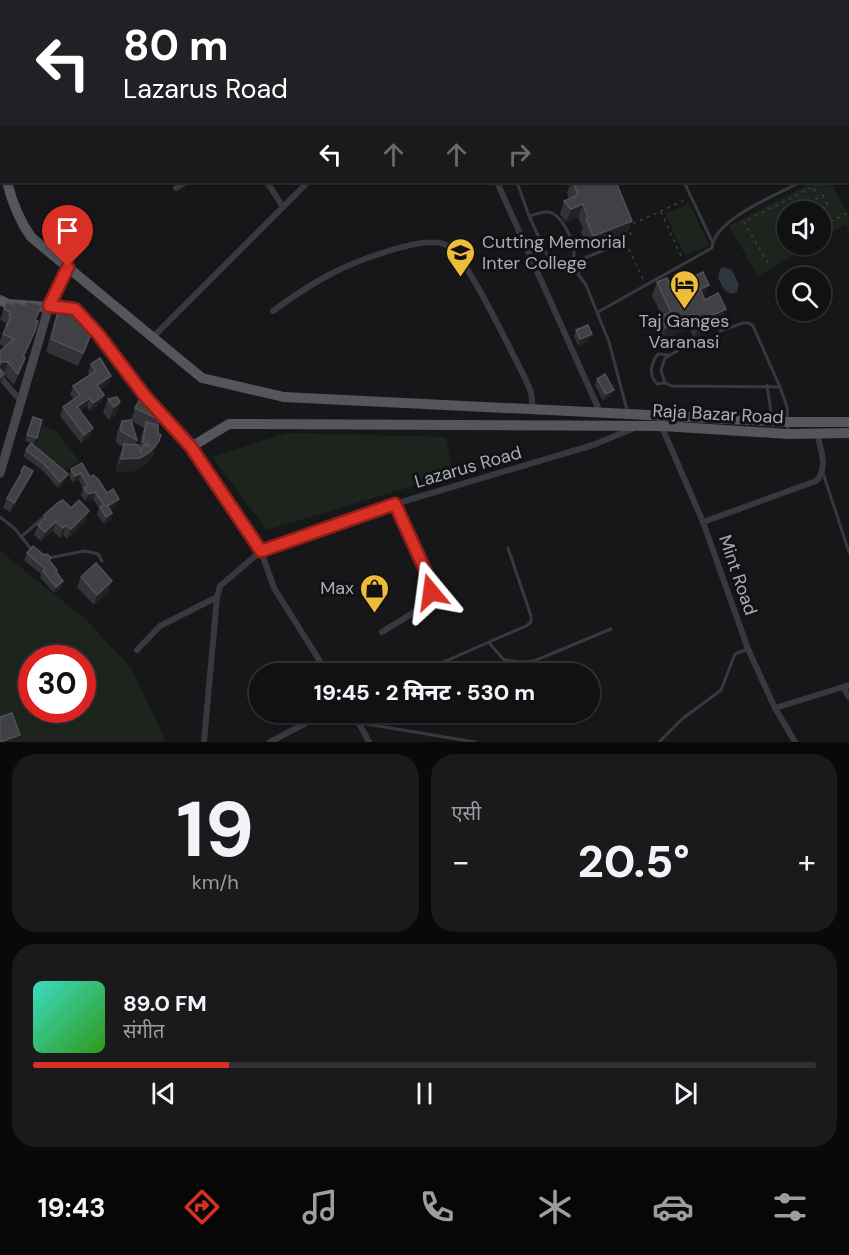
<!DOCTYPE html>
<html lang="hi">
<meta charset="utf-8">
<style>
:root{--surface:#111113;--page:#1a1a1c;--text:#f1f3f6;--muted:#9c9da0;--line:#303133;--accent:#d93025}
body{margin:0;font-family:"DM Sans","Noto Sans Devanagari",sans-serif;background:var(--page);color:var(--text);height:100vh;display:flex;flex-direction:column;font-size:22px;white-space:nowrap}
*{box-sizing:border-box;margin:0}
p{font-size:20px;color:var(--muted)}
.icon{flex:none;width:33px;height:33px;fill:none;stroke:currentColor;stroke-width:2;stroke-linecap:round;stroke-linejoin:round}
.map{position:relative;height:742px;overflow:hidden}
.side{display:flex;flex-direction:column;gap:12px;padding:12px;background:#09090a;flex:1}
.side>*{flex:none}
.top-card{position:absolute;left:0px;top:0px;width:849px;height:183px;box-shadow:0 2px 4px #0004,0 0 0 2px var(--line);background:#202124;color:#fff;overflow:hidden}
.tools{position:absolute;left:777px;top:201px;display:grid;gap:12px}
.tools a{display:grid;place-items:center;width:54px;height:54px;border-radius:50%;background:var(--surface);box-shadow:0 2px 4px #0004,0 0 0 2px var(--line);font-size:30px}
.speed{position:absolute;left:18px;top:645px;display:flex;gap:12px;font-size:30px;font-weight:700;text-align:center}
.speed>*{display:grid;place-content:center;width:78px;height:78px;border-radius:50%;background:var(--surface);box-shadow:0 2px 4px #0004,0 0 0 2px var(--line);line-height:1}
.speed .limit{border:9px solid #d22;background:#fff;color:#111}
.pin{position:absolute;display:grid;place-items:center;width:51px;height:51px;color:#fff;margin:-62px -26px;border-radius:50% 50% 50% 0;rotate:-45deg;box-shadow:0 0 6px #0007}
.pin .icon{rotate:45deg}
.me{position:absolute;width:66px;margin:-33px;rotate:344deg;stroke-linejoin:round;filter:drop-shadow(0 0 4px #0008)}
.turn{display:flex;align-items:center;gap:21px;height:126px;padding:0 24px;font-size:27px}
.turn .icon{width:78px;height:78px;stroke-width:2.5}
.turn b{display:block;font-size:42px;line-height:51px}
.lanes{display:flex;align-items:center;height:57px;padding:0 24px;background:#0003;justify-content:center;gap:30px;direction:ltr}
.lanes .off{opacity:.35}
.big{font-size:45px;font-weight:800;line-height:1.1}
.side .tile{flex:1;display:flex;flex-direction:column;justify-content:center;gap:9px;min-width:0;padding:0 21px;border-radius:24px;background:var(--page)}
.side .dial{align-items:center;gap:0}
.dial b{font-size:78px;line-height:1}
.song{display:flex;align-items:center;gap:18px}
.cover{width:72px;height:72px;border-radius:9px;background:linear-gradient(135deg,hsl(170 70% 55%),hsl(110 70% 35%))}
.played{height:6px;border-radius:3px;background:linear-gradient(90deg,var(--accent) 25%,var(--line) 25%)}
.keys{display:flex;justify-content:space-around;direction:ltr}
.heat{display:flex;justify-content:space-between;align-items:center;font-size:33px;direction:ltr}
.side .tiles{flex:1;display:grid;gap:12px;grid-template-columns:1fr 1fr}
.tile:last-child{grid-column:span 2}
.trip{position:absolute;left:249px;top:663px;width:351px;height:60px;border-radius:30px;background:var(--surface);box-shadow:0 2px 4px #0004,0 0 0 2px var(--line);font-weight:800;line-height:60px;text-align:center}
.tab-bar{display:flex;height:96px;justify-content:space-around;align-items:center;background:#070708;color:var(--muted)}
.tab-bar .icon{width:42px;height:42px}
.tab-bar .active{color:var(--accent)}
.tab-bar b{font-size:27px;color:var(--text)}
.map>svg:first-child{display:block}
</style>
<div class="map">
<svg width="849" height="742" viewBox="0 0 849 742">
<rect width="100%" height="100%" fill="#171719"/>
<g fill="#1d241e" fill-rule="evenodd">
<path d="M813 182H831L844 208 849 213V238L846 224 821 239 820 212H788V244L811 245 758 276 729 226Z"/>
<path d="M689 203 709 245 685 256 665 214Z"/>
<path d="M43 426 56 431 79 461 64 472 35 447Z"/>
<path d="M287 433 446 437 453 474 267 530 212 457Z"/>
<path d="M0 551 86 620 132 669 166 742H0ZM32 658H82V710H32Z"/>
</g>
<path fill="#2d353d" d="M723 267 731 269 739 284 737 292 733 294 725 291 718 278 720 269Z"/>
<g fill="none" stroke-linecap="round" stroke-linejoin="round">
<g stroke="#3e4045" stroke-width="1.5" stroke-dasharray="3 4.5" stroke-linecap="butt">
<path d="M848 181 849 184"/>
<path d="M810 182 818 196"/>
<path d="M823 195 827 204 818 208 814 200Z"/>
<path d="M823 207 832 221 849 212"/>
<path d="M661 212 682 258"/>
<path d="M768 263 744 222 822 182"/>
<path d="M643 279 624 239 631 235 628 226 685 200"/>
</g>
<g stroke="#38393e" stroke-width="3">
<path d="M848 12 849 11"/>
<path d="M848 61 849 64"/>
<path d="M848 138 849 137"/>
<path d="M517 182 529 216 548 257 578 274 586 285 609 342 627 410"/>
<path d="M684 182 712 241"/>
<path d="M529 216C535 215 542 211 548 212 561 213 572 238 574 250 575 257 572 262 569 269"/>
<path d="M578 274 582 259 607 249H611"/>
<path d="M598 312 712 248C714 219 778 194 801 182"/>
<path d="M720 331 743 323H749L753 326 780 387"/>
<path d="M684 347 665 358 661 370 665 383 672 386 780 387 787 407 788 432"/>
<path d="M664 383 657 384C648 375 651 363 658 354L669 355"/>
<path d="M767 385 772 419"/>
<path d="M823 473 849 552"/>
<path d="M0 517 15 529 32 550"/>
<path d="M21 537 45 516"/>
<path d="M48 558 85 551 98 554 102 561"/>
<path d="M489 643 504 660 522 662 534 661 611 629"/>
<path d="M416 674 526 626 531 622V616L508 548"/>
<path d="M360 723 475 742"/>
<path d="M659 742 682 719 721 690 735 654 748 649"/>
</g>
<g stroke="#38393e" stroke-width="6">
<path d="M232 0 233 2"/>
<path d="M371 0 372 2"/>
<path d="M49 2 51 0"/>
<path d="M0 56 2 54"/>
<path d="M267 182 283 207"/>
<path d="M497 182 600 412"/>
<path d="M176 188 186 182"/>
<path d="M273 311C291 298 308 286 327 276 349 264 426 232 448 246 468 259 510 350 524 376L531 392 533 409"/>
<path d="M153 337 308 182"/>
<path d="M0 377 21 401"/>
<path d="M661 425 703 522 748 649 775 708 795 742"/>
<path d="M191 447 261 551 274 588 328 674"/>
<path d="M703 522 816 481C829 469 820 448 817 433"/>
<path d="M382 632C394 624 422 610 429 597 432 593 431 587 431 583L395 504"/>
<path d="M137 650 160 626 217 597"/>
<path d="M843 687 849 697"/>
<path d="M775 708 849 685"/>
<path d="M353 712 369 742"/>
<path d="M204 742 217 597 220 586 261 551 395 504 593 445 632 429"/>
<path d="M270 742 327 712"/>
</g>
<path stroke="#46474e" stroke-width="9" d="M0 473 49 306 68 267"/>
<g stroke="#54555d" stroke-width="10">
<path d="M0 159 2 163"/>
<path d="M7 182C12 202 19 220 31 237L202 378 284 397 788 422H849"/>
<path d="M0 300 8 304 75 309 98 334 145 396 191 447 229 424 662 426 788 434 849 433"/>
</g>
</g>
<g fill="#333337" fill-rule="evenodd">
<path d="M849 139V170L848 167V140Z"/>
<path d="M571 182 632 221 627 234 588 250 581 232 583 228 578 217 566 222 560 214 564 201 569 198 567 193Z"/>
<path d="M657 282 704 298 721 322 709 328 707 332 694 338 689 327 661 341 656 330 660 317 662 316 652 296Z"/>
<path d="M60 305 91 337 78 366 46 352 55 318Z"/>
<path d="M4 309 36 320 31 342 24 357 25 358 14 385 3 373 0 385 5 347 0 345V341L6 326H5L6 323 0 320Z"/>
<path d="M576 330 589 341 578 346 574 336Z"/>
<path d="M91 364 111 376 108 384 100 390 104 395 101 403 90 411 87 406 80 411 93 428 90 436 81 443 60 416 63 407 74 399 70 395 73 386 90 375 88 372Z"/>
<path d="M597 379 611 396 603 401 595 385Z"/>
<path d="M108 399 120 402 116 415 109 420 103 413Z"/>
<path d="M135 408 160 420 158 426 154 454 146 464 136 471 116 472 119 457 123 447 118 444 116 442 117 433 122 421 131 420ZM132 421 144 428 141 436 140 447 136 445 137 440Z"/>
<path d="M33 417 42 420 34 444H33L66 480 58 488 42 470 23 456 26 450 31 443 25 441Z"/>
<path d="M24 466 29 481 10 512 3 508 7 498 17 481Z"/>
<path d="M71 469 90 477 107 493 117 505 110 510 112 513 110 520 104 524 97 514 99 508 93 499 85 501 81 495 83 489 79 480 73 483 69 476Z"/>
<path d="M71 508 86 521 67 539 63 535 60 538 53 531 41 541 34 535 38 525 42 520 44 515Z"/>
<path d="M27 553 44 555 51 558 50 561 56 573 63 581 61 588 54 593 40 577 41 574 24 560Z"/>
<path d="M81 577 109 591 94 605 77 587Z"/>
</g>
<g fill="#222225">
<path d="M583 204 578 217 566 222 571 209Z"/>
<path d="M632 221 627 234 588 250 593 236Z"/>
<path d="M709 285 704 298 700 289Z"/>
<path d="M726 309 721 322 709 328 707 332 694 338 699 325 711 316Z"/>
<path d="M694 314 689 327 661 341 666 328Z"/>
<path d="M592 334 589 341 578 346 580 339Z"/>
<path d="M1 362H8L4 373H0V365Z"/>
<path d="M4 374 0 385V378Z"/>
<path d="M111 376 108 384 94 394 97 385Z"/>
<path d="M614 390 611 396 603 401 606 394Z"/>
<path d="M104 395 101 403 90 411 93 403Z"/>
<path d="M90 398 87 406 74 415 77 407Z"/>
<path d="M120 402 116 415 109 420 114 407Z"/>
<path d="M93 428 90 436 81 443 84 435Z"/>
<path d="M159 441 154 454 146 464 136 471 116 472 121 459 151 451Z"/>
<path d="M33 471 29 481 10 512 14 503Z"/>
<path d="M81 473 79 480 73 483 75 476Z"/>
<path d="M68 474 66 480 58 488 60 482Z"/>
<path d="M95 492 93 499 85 501 88 494Z"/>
<path d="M119 499 117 505 105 513 107 506Z"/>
<path d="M89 511 86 521 67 539 71 529Z"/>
<path d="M112 513 110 520 104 524 106 517Z"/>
<path d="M56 521 53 531 41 541 45 532Z"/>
<path d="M66 525 63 535 60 538 63 528Z"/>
<path d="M63 581 61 588 54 593 56 587Z"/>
<path d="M112 581 109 591 94 605 97 595Z"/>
<path d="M20 735 17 742H0Z"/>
</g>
<g fill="#404045" stroke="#505157" stroke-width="1.5">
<path d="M573 182H616L632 221 593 236 586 219 588 217 583 204 571 209 564 201 578 195Z"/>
<path d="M703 272 709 285 700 289 705 300 718 293 726 309 711 316 712 319 699 325 694 314 666 328 660 317 671 312 657 282 667 278 671 287Z"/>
<path d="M7 302 13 305 14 302 25 305 27 302 42 305 35 320 38 321 35 331 23 356 25 358 18 374 8 362H1L0 365V351L14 339 3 334 11 316 9 315 10 312 4 309Z"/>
<path d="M60 305 89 317 95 324 83 353 51 339Z"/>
<path d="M588 325 592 334 580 339 576 330Z"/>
<path d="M100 358 111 376 97 385 104 395 93 403 90 398 77 407 93 428 84 435 63 407 80 395 73 386 96 371 91 364Z"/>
<path d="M0 369 4 374 0 378Z"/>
<path d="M605 374 614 390 606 394 597 379Z"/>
<path d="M117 397 120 402 114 407 108 399Z"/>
<path d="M140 399 150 407 160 420 135 408Z"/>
<path d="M33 417 42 420 37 438 27 435Z"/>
<path d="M131 420 137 440 122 432 120 429 122 421Z"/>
<path d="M146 422 158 425V433L161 435 159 441 151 451 140 458 121 459 124 444 139 445 141 453 143 445 151 446 143 442Z"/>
<path d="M31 443 68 474 60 482 44 464 26 450Z"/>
<path d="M82 463 90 477 93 475 98 479 107 493 113 489 119 499 107 506 112 513 106 517 100 507 104 505 95 492 88 494 84 488 88 486 81 473 75 476 71 469Z"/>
<path d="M24 466 33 471 14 503 7 498 22 472 21 471Z"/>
<path d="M63 500 71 508 79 500 89 511 71 529 66 525 63 528 56 521 45 532 38 525 46 517 44 515 59 502Z"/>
<path d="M33 546 44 555 47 554 51 558 49 560 57 570 56 572 63 581 56 587 43 571 45 569 27 553Z"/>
<path d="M96 563 112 581 97 595 81 577Z"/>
<path d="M12 713 20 735 0 742V717Z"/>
</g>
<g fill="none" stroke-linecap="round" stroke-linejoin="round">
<defs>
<path id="route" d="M68 267 49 306 75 309 98 334 145 396 191 447 261 551 395 504 431 583V592"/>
</defs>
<use href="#route" stroke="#8d1f18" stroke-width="15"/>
<use href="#route" stroke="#d93025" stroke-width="10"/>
</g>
<defs>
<symbol id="university-pin" viewBox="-11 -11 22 30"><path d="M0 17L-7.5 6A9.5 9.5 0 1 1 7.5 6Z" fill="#eebc39" stroke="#121214"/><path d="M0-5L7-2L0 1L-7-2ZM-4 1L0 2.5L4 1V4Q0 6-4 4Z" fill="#111"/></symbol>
<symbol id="hotel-pin" viewBox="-11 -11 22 30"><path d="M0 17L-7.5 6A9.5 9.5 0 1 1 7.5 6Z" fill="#eebc39" stroke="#121214"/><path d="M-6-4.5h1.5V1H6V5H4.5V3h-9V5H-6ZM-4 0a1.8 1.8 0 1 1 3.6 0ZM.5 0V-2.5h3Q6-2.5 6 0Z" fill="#111"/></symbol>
<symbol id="shop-pin" viewBox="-11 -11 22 30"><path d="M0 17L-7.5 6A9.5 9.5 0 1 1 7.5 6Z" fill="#eebc39" stroke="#121214"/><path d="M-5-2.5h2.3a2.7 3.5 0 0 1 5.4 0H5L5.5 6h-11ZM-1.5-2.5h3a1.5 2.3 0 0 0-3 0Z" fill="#111"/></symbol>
</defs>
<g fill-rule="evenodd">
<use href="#university-pin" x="444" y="236" width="33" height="45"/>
<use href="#hotel-pin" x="668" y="268" width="33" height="45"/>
<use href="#shop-pin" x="358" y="572" width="33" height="45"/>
</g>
<g text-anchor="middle" stroke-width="6" stroke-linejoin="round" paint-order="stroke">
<g font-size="18" fill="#a9adb8" stroke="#121214" text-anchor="start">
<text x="482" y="248">Cutting Memorial<tspan x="482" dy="21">Inter College</tspan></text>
<text x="684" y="327" text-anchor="middle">Taj Ganges<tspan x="684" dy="21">Varanasi</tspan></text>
<text x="354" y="594" text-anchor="end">Max</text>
</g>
<g font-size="18" fill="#a9adb8" stroke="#121214">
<text transform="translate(718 414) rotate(3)" y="6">Raja Bazar Road</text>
<text transform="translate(468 467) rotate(-16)" y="6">Lazarus Road</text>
<text transform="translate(738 575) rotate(71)" y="6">Mint Road</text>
</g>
</g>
</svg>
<div class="tools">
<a><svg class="icon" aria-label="sound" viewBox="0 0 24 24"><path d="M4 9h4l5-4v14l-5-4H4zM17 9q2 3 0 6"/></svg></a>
<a><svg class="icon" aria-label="search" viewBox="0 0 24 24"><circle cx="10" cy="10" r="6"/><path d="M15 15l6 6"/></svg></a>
</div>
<div class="speed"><div class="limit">30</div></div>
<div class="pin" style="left:68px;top:267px;background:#d93025"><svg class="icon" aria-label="arrive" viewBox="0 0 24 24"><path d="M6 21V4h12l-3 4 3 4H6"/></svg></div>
<svg class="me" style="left:431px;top:592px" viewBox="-20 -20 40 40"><path d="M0-17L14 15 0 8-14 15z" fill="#d93025" stroke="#fff" stroke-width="4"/></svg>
<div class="trip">19:45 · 2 मिनट · 530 m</div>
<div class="top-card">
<div class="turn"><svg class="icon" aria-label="left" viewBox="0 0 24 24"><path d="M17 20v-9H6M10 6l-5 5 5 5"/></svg><div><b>80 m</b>Lazarus Road</div></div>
<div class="lanes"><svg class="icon" aria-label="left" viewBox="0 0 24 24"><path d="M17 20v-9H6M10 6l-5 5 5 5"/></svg><svg class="icon off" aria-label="ahead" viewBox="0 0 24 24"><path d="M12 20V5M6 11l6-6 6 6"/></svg><svg class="icon off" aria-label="ahead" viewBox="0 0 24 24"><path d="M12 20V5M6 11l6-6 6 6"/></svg><svg class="icon off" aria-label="right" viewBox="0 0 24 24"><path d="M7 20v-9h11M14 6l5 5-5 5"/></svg></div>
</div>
</div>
<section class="side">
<div class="tiles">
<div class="tile dial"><b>19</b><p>km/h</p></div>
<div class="tile"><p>एसी</p>
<div class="heat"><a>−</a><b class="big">20.5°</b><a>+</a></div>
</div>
<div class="tile">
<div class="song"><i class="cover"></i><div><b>89.0 FM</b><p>संगीत</p></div></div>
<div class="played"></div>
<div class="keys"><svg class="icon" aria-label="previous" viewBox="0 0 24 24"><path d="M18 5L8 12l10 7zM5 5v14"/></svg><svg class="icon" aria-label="pause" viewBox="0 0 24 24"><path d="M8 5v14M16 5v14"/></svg><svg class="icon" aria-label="next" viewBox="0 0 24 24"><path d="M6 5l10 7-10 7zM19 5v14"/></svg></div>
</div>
</div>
</section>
<nav class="tab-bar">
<b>19:43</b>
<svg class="icon active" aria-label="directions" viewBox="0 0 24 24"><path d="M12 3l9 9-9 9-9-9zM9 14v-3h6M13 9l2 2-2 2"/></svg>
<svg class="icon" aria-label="music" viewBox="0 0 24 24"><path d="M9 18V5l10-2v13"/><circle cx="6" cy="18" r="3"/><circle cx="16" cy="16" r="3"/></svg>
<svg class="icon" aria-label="phone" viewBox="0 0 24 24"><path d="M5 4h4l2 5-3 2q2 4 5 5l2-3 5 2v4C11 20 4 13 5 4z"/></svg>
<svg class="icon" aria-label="climate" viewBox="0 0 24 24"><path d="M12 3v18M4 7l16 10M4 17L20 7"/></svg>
<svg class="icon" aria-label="car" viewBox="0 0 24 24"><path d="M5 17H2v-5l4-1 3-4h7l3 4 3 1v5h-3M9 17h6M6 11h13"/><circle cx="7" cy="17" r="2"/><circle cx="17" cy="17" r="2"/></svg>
<svg class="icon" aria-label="filters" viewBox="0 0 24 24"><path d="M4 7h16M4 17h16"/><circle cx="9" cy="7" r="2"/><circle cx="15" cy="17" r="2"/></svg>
</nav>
